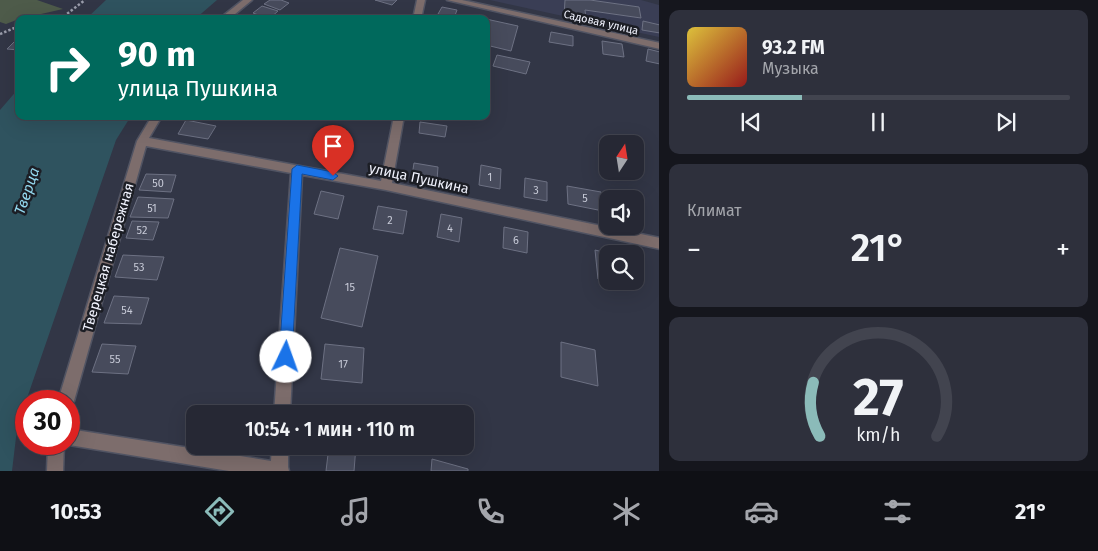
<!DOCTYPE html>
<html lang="ru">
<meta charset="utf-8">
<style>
:root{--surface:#262834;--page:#2e303c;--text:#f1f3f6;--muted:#a4a6ac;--line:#42444f;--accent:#8bbbb9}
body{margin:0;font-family:"Fira Sans",sans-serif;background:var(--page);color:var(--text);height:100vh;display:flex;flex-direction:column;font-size:19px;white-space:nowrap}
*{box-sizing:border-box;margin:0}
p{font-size:16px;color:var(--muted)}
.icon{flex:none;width:28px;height:28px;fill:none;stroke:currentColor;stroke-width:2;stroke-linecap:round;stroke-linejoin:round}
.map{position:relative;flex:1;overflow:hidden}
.sheet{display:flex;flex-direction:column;gap:10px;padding:10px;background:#15161d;width:439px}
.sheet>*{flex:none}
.banner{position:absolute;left:15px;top:15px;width:475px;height:105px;border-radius:10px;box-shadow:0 5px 20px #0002,0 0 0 1px var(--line);background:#00695c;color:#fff;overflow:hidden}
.needle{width:32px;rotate:12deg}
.fabs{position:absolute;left:599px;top:135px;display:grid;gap:10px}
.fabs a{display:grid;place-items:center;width:45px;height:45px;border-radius:10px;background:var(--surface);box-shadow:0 5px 20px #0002,0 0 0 1px var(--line);font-size:25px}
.speed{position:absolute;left:15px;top:390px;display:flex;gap:10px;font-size:25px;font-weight:700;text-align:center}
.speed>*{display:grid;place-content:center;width:65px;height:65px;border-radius:50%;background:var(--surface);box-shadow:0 5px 20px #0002,0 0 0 1px var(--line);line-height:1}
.speed .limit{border:8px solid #d22;background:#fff;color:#111}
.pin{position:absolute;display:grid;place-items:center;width:42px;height:42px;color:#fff;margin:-51px -21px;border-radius:50% 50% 50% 0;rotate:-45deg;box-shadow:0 0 5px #0007}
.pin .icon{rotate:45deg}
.me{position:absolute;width:55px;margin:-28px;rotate:3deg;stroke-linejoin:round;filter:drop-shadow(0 0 4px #0008)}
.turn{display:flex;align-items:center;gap:18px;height:105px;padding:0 20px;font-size:22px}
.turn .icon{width:65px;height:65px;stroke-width:2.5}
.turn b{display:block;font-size:35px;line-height:42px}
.big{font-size:38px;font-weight:600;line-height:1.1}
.sheet .tile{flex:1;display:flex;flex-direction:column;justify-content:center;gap:8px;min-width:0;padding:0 18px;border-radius:10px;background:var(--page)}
.sheet .dial{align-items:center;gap:0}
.dial svg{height:130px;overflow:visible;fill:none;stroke:var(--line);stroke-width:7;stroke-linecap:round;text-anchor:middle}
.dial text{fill:var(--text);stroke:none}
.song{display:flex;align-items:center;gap:15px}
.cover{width:60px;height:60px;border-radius:8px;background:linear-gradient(135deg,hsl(50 70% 55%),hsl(0 70% 35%))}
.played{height:5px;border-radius:2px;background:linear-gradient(90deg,var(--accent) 30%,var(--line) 30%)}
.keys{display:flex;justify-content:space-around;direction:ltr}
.heat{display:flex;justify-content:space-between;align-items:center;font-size:28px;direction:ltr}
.trip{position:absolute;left:186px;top:405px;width:288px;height:50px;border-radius:10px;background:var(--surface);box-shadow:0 5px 20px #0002,0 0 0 1px var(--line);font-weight:600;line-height:50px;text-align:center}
.dock{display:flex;height:80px;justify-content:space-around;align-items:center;background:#0f1015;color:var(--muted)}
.dock .icon{width:35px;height:35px}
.dock .current{color:var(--accent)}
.dock b{font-size:22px;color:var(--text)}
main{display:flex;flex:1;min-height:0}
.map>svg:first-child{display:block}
</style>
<main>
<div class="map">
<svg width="660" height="471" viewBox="0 0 660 471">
<rect width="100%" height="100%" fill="#323646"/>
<path fill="#3a3e55" d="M490 0H641L659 5V37Z"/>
<path fill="#4e5b4a" d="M0 0H37L63 9 19 19 6 24 0 22Z"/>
<g fill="#2f535f">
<path d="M106 0H217L195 19H86Z"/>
<path d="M19 88V116H131L116 140 26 401 17 429 12 471H0V110Z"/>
</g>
<g fill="#474b5c" stroke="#6d7183">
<path d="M270 0H281L289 3 280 10 264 4Z"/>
<path d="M375 0H397L392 5Z"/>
<path d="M565 0H590L639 7 641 18 585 10 586 19 564 16Z"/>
<path d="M262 6 278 11 269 19 253 13Z"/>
<path d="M442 7 457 10 454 18 438 14Z"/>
<path d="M486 19 518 26 511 51 486 45Z"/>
<path d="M643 21 660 25V33L642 30Z"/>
<path d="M551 32 573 36V46L549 42Z"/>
<path d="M17 39 19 40V50L7 49Z"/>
<path d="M602 41 622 44 624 57 603 54Z"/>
<path d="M648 49 660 52V64L646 61Z"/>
<path d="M497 55 530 62 526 74 493 66Z"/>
<path d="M186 120 216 126 208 139 178 134Z"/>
<path d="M420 122 447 126 445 137 419 133Z"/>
<path d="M414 163 438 167 437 180 412 176Z"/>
<path d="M481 165 501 169 500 189 479 185Z"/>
<path d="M146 174 176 175 171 192 139 190Z"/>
<path d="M525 178 547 182V201L524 197Z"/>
<path d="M567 186 601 192 603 211 568 204Z"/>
<path d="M321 191 344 196 338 219 314 214Z"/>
<path d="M615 191 637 196 641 219 635 218V199H616Z"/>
<path d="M138 197 174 199 168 218 130 217Z"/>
<path d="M378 206 407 211 403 234 373 229Z"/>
<path d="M441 214 462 218 459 242 437 237Z"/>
<path d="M132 221 159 222 153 240 126 238Z"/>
<path d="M504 227 528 232 527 253 503 248Z"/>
<path d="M340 248 378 256 362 327 321 318Z"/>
<path d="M595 250 611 254H608V281H625L626 285 598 279Z"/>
<path d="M123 255 164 257 157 280 115 277Z"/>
<path d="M114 296 149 298 141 324 104 323Z"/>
<path d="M561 342 595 350 598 386 561 377Z"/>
<path d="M102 344 136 346 128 374 92 372Z"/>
<path d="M325 344 364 348 362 383 321 379Z"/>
<path d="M329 446H356L354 471H326Z"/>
<path d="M432 459 468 469V471H431Z"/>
</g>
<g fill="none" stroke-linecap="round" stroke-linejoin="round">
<defs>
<g id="minor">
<path d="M243 0H252L229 19H219Z"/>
<path d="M417 0H425L421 19H413Z"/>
<path d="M447 0H462L660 43V49Z"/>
<path d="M152 116H162L149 138 381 181 394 116H404L392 183 660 238V249L386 190 302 175 290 414H274L291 173 146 146 74 401 69 408V401H58L137 141Z"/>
<path d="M69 429 271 461 272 446H288V467L289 471H229L69 445 66 444H69Z"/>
<path d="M48 444H64L63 471H47Z"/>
</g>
</defs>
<use href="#minor" stroke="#515463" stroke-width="3"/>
<g stroke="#9a9dab" stroke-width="2.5" stroke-dasharray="2.5 2" stroke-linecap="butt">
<path d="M55 19 63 17 85 0"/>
<path d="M0 34 19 26"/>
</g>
<use href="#minor" fill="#7d6d6c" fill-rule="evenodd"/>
</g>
<path fill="#1a73e8" stroke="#114b97" d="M297 165 333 172 338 176 333 180 302 174 292 357 290 362 286 364 281 362 279 357 292 169Z"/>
<g text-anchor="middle" stroke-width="5" stroke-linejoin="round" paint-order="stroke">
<g font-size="11" fill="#f1f3fe" stroke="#1c1e25">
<text transform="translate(601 22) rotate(13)" y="4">Садовая улица</text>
</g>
<g font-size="11" fill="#c6c9d6">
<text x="490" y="181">1</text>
<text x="158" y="187">50</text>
<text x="536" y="194">3</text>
<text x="585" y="202">5</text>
<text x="152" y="212">51</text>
<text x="390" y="224">2</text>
<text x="450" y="232">4</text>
<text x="142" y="234">52</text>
<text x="516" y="244">6</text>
<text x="139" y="271">53</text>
<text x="350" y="291">15</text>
<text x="127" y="314">54</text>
<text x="115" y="363">55</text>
<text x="343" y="368">17</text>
</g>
<g font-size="14" fill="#f1f3fe" stroke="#1c1e25">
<text transform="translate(419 178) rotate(12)" y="5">улица Пушкина</text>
<text transform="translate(108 257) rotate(-74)" y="5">Тверецкая набережная</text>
</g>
<g font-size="15" font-style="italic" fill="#92d6ed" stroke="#1c1e25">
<text transform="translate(27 191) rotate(-71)" y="5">Тверца</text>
</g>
</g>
</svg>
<div class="fabs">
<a><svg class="needle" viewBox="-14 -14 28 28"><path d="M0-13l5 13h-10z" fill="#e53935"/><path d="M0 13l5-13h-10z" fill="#a4a6ac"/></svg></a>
<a><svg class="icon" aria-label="sound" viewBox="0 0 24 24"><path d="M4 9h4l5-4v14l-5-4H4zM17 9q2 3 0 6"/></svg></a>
<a><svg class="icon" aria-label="search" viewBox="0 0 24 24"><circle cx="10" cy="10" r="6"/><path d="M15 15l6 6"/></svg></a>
</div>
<div class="speed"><div class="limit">30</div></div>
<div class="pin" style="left:333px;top:176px;background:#d93025"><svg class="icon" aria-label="arrive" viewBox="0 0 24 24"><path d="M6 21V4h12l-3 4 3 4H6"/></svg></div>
<svg class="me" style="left:286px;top:357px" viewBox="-20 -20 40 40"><circle r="19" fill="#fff"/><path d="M0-13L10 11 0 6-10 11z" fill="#1a73e8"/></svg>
<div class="trip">10:54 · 1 мин · 110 m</div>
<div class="banner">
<div class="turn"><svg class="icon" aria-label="right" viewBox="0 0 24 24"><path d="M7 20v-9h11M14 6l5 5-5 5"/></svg><div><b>90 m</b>улица Пушкина</div></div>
</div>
</div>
<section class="sheet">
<div class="tile">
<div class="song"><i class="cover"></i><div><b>93.2 FM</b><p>Музыка</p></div></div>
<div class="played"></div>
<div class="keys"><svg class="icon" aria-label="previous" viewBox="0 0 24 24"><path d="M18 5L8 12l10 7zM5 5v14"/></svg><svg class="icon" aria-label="pause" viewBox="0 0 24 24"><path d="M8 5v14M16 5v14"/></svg><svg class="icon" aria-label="next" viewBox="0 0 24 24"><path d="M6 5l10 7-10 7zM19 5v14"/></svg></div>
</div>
<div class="tile"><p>Климат</p>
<div class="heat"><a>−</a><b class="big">21°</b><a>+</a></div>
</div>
<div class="tile dial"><svg viewBox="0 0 100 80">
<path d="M14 69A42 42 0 1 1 86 69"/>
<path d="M14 69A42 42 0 0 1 10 36" stroke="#8bbbb9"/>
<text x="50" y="56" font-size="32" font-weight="700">27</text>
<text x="50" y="72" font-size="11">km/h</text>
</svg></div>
</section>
</main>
<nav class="dock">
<b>10:53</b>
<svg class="icon current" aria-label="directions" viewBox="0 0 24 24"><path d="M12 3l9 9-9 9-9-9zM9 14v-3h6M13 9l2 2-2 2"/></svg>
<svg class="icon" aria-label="music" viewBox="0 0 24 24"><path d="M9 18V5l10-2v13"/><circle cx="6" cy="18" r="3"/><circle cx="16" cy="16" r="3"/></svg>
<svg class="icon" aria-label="phone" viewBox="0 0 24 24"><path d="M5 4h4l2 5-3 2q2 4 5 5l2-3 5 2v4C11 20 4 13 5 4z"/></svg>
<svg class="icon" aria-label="climate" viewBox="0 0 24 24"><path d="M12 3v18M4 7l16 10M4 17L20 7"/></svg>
<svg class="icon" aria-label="car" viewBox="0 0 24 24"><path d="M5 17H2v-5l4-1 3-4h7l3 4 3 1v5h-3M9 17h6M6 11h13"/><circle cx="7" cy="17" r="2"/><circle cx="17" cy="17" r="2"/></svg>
<svg class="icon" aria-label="filters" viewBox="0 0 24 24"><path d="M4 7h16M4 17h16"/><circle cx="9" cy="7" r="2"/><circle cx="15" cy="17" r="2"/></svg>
<b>21°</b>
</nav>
